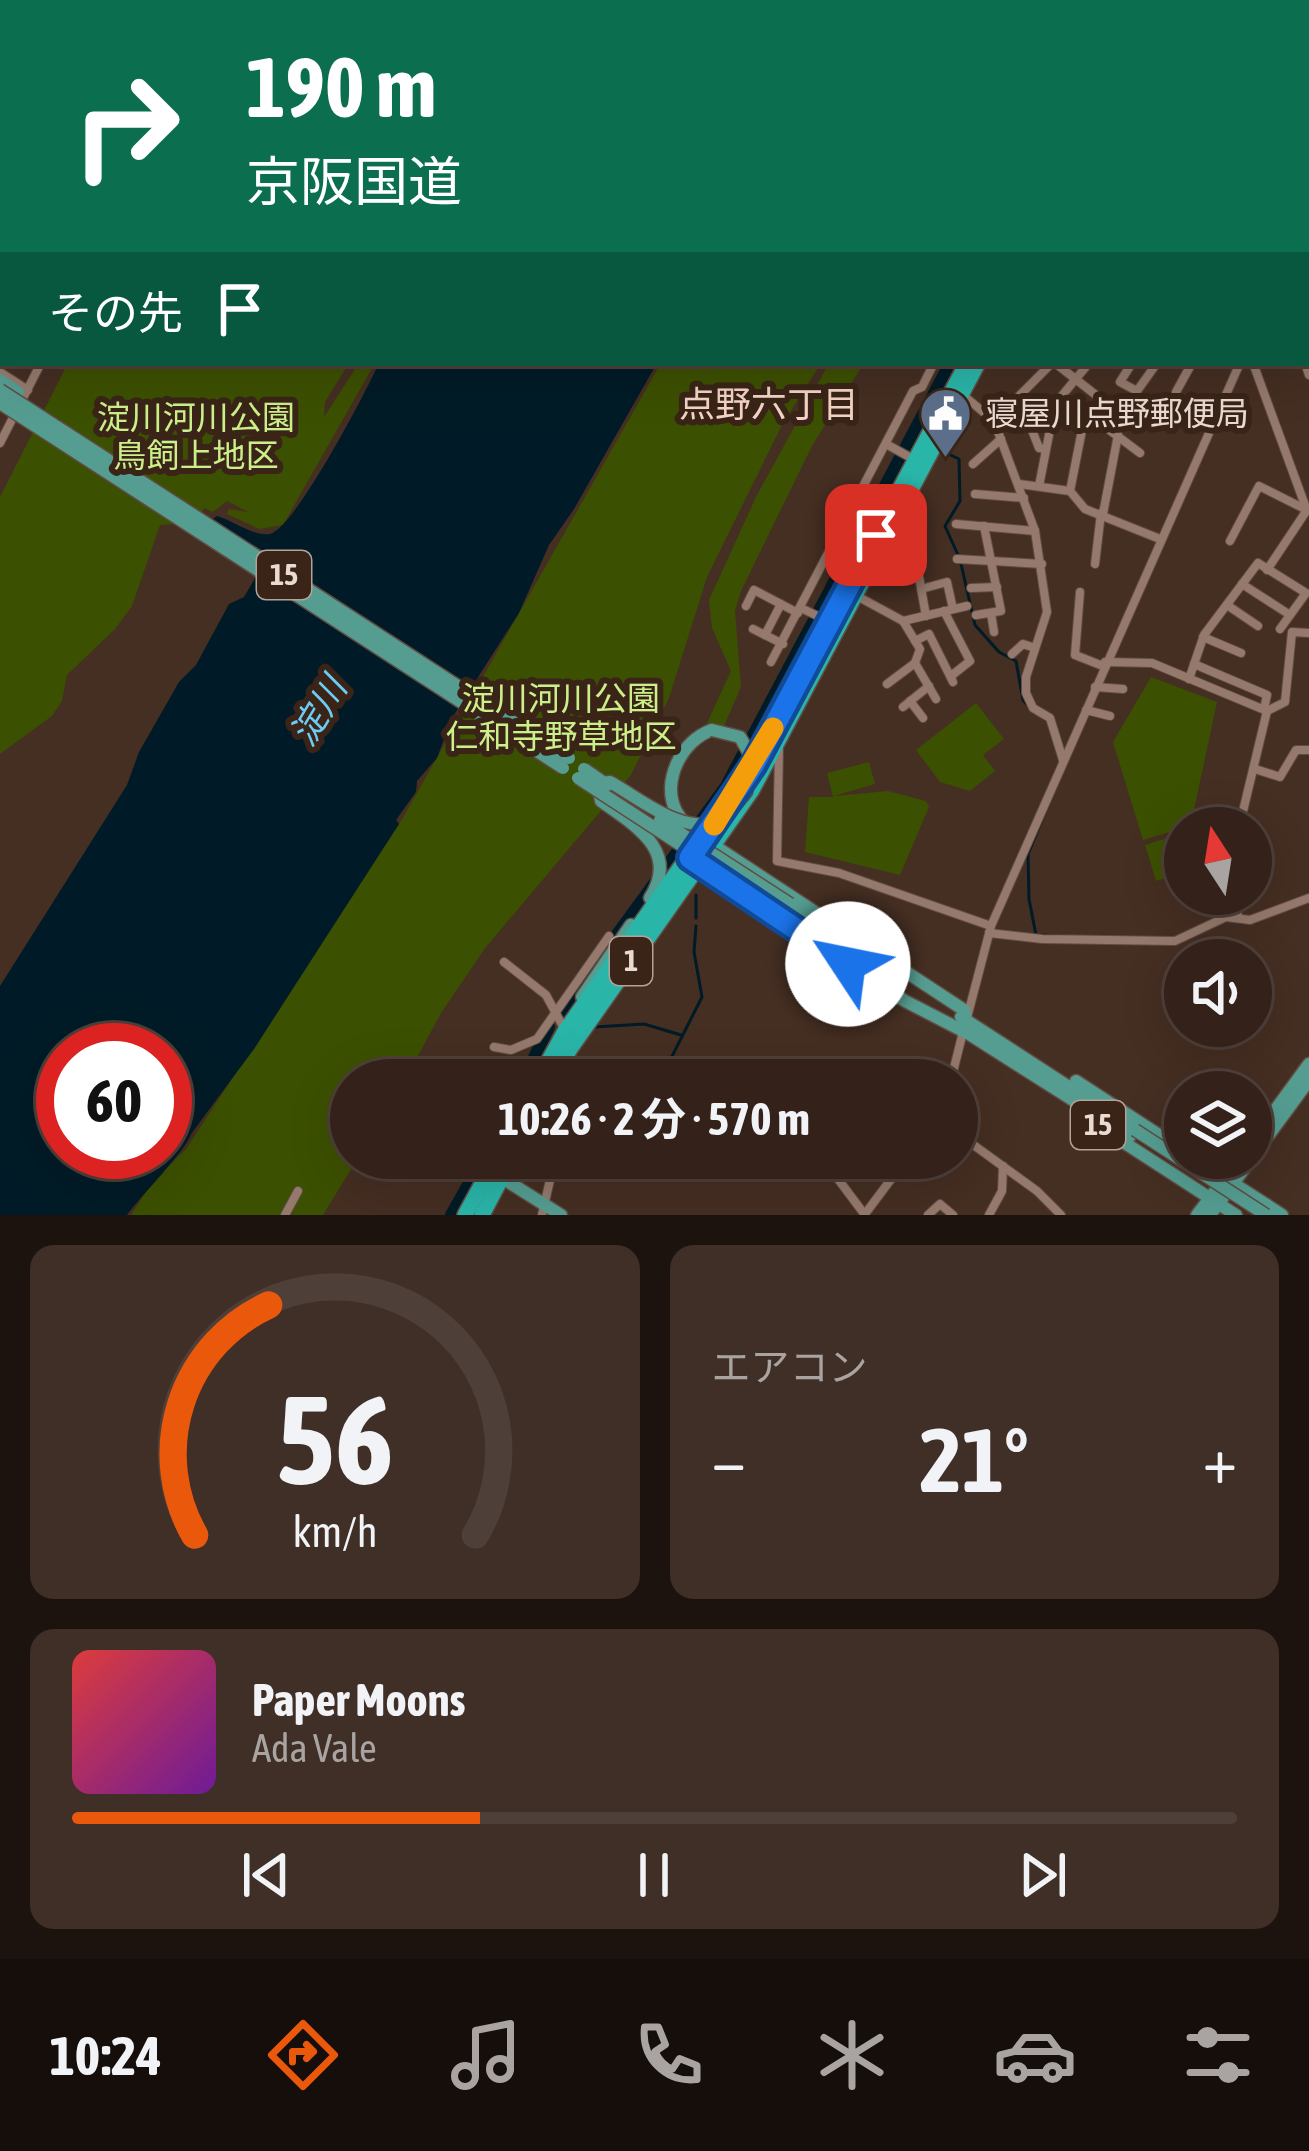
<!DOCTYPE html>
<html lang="ja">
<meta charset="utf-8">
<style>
:root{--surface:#34221a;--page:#3f2f27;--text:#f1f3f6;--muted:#a9a4a2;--line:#4e3f39;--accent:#ea580c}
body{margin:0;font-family:"Asap Condensed","Noto Sans JP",sans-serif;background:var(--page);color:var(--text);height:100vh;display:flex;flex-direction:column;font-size:45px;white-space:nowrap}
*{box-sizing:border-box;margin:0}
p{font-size:39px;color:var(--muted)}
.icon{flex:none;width:66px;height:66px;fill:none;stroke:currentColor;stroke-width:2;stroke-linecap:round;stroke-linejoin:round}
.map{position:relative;height:1215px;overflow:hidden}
.drawer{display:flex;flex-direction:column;gap:30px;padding:30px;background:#1d130e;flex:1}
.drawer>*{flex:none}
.banner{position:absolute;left:0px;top:0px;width:1311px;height:366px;box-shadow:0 12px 48px #0002,0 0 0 3px var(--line);background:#0b6e4f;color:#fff;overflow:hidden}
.needle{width:78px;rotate:348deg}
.tools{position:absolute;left:1164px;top:807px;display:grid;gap:24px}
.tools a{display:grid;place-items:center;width:108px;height:108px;border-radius:50%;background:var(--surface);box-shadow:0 12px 48px #0002,0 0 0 3px var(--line);font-size:60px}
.speed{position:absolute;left:36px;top:1023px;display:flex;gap:24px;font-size:60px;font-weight:700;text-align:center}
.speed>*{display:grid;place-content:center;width:156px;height:156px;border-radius:50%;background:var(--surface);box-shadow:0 12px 48px #0002,0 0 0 3px var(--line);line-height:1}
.speed .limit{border:18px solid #d22;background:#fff;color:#111}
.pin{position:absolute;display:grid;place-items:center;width:102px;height:102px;color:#fff;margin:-51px;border-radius:24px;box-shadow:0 6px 18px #0006}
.me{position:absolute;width:132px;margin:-66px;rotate:304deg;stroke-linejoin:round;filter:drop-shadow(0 0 9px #0008)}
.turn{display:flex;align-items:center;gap:42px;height:252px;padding:0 48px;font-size:54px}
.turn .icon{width:156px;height:156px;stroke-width:2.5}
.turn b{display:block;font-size:84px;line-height:102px}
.then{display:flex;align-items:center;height:114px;padding:0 48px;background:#0003;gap:24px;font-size:45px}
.big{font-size:90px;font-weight:700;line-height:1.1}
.drawer .card{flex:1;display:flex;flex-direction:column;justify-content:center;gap:18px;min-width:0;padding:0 42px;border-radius:24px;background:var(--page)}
.drawer .dial{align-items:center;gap:0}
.dial svg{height:312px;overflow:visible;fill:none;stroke:var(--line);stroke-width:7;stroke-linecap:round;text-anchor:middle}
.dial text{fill:var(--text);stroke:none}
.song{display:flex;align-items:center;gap:36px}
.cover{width:144px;height:144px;border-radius:18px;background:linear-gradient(135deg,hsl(0 70% 55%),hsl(280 70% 35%))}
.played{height:12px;border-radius:6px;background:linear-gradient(90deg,var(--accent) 35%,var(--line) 35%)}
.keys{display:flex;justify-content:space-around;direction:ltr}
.heat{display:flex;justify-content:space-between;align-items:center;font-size:66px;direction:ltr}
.drawer .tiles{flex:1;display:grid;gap:30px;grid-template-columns:1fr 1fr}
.card:last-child{grid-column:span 2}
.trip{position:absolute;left:330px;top:1059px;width:648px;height:120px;border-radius:60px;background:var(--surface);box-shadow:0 12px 48px #0002,0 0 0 3px var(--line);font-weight:700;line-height:120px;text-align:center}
.menu{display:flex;height:192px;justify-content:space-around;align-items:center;background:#150e0a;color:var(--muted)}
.menu .icon{width:84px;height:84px}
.menu .current{color:var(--accent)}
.menu b{font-size:54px;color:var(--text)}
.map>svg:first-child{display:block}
</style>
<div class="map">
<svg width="1309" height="1215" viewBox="0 0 1309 1215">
<rect width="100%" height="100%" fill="#452e22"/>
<g fill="#3c5001">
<path d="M68 363H349L325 402 324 417 359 363H375L283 525 259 529 227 514 229 509 248 512 227 501 213 512 204 508 196 523 160 525 132 606 115 629 67 675 62 701 52 716 0 754V497Z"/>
<path d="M661 363H821L782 425 707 577 669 698 631 775 486 947 441 1013 405 1080H351V1158H358L323 1215H131L152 1182 186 1149 401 821Z"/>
<path d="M829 363H864L812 446 741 591 735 611 741 687 724 726 706 725 731 671 712 628 709 600 756 497Z"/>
<path d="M1151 677 1217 702 1194 810 1196 824 1143 840 1113 742Z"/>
<path d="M976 703 1004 739 983 755 995 771 970 791 940 782 916 750Z"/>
<path d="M869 762 875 784 834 796 888 791 926 801 929 807 900 875 805 852 809 797H833L827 773Z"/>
<path d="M1183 833 1185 872 1156 881 1145 845Z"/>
</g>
<path fill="#001b27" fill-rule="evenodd" d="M379 363H657L574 509 549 545 519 613 452 718 437 758 417 781 416 792 396 820 399 824 254 1049 191 1134C187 1149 140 1197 127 1215H0V986L127 785 139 752 179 682 196 665 229 604 244 597 261 568 202 526 217 516C232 520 254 537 270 534 295 528 366 392 379 363ZM63 1050H165V1152H63Z"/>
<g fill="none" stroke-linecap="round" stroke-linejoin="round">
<g stroke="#001b27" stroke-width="3">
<path d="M912 437 916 439"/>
<path d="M942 451 959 459 960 501 945 526 958 555"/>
<path d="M899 460 903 465"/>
<path d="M961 564 975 625 999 652 1016 661 1023 700 1031 709"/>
<path d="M1064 767 1028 854 1029 899 1036 935 1066 936"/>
<path d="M696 895V918"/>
<path d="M595 1027 644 1024 681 1035"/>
<path d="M630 1079 654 1080"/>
<path d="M660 1080 702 997 694 952 696 926"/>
</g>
<g stroke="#001b27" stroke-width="12">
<path d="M699 823 726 786 950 363"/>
<path d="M615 937 688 837"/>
<path d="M563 1012 594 967"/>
<path d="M523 1080 549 1027"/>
<path d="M451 1215 473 1176"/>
</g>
<defs>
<g id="street">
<path d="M114 0 117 3"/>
<path d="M199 0 202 3"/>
<path d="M1144 0 1148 3"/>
<path d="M1268 0 1271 3"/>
<path d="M153 3 156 0"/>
<path d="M267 3 270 0"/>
<path d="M1308 30 1309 31"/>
<path d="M0 83 3 82"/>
<path d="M1308 85 1309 86"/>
<path d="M0 119H3"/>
<path d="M0 140 3 139"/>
<path d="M1308 162H1309"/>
<path d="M1308 187 1309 182"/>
<path d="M0 192 3 194"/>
<path d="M1308 199 1309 200"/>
<path d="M0 211 3 208"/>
<path d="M1308 215H1309"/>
<path d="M0 261 3 263"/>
<path d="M1308 323H1309"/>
<path d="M0 329 3 331"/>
<path d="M1132 363 1120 382 1137 391 1157 363"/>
<path d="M1253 363 1306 508"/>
<path d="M1305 363 1309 375"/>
<path d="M0 372 28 390"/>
<path d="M1176 392 1192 363"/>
<path d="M963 395 994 421 1035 531 1047 612 1026 677V693L1033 708 1050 718 1063 760"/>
<path d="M1019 397 1039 448 1046 449"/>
<path d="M1088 414 1140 453"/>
<path d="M994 421 1052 363"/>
<path d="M0 443 41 363"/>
<path d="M886 444 915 460"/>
<path d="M973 464 1001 439"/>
<path d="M1019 484 1070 491 1084 420 1101 399 1055 363"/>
<path d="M1039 486 1055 404 1089 363"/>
<path d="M1070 491 1085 509 1160 539"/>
<path d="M975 494 1024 498"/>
<path d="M1103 514 1118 435"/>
<path d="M956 524 1035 531"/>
<path d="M1230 541 1259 486 1307 510 1267 570"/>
<path d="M957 559 1042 564"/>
<path d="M1095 564 1101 513"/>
<path d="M918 571 926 616"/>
<path d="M1242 584 1290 615"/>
<path d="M971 588 997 587"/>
<path d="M921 589 947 582 953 609"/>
<path d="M1080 592 1075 655 1103 666"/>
<path d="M857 596 903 621 920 649 915 663 887 684"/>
<path d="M1227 605 1258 626"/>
<path d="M746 606 754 590 798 613"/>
<path d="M801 608 828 621"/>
<path d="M944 611 970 661 951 676"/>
<path d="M991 613 994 632"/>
<path d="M976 615 1001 611 984 526"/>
<path d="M903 621 967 606"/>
<path d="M753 629 783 644"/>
<path d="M765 635 781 604"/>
<path d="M1203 637 1241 653"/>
<path d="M915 641 929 634 953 682"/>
<path d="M1012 654 1023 644 1035 648"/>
<path d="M771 662 913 391 922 387 934 363"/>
<path d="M1105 662 1152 663 1267 711"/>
<path d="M915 663 936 699"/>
<path d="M1194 664 1267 695 1264 709"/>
<path d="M1189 679 1204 635 1258 563 1306 593 1280 629"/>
<path d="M1095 687 1123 689"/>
<path d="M910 701 923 718"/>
<path d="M903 707 929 686"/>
<path d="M1086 710 1110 716"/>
<path d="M779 747 777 861 839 873 991 926"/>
<path d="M1255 769 1280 777 1296 750H1309"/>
<path d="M1239 828 1267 711 1285 702 1292 632 1309 633"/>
<path d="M1237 918 1240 894"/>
<path d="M989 933 1042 939 1175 941 1226 917 1250 920 1309 898"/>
<path d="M504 962 546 995 566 1032"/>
<path d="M968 1014 991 926 1240 363"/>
<path d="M494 1047 511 1050 537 1039 609 936"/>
<path d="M570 1052 574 1080"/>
<path d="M877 1074 886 1080"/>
<path d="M788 1080 800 1065"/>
<path d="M951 1080 964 1028"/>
<path d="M957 1133 1037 1191 1061 1215"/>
<path d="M808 1158 832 1171 865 1215"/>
<path d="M865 1214 907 1158"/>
<path d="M285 1215 298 1191"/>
<path d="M542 1215 555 1158"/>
<path d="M928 1215 940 1204 953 1215"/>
<path d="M989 1215 1002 1191 1003 1166"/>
</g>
<g id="primary">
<path d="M0 380 18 392"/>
<path d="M712 730C682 740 661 781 676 811 682 823 694 831 704 839L964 1010 966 1020"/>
<path d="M599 792 601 801C636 826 680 851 650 898"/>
<path d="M696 862 905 1001 969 1034 1130 1136"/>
<path d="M790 904 899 976"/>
<path d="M582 997 631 925"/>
<path d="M961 1017 1135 1130"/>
<path d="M1076 1081 1185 1152"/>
<path d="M1111 1134 1236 1215"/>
<path d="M1251 1143 1309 1064"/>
<path d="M1194 1158 1282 1215"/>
<path d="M496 1174 561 1215"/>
<path d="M1197 1215 1240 1158"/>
<path d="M1210 1215 1309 1080"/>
</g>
<g id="highway">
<path d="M1175 3 1177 0"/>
<path d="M1190 3 1193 0"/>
<path d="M538 1080 565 1031 754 763 967 363"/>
<path d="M553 1080 570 1049 752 790 978 363"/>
<path d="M465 1215 496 1158"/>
<path d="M482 1215 512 1158"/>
</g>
</defs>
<use href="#street" stroke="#604c42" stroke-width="10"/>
<use href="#primary" stroke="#604c42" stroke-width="15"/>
<use href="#highway" stroke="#604c42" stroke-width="18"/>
<use href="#street" stroke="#95796c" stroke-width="8"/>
<use href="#primary" stroke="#559d91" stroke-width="12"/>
<use href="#highway" stroke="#2ab5a9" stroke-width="15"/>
<defs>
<g id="primary-bridge">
<path d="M0 390 569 758"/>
<path d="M0 403 563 768"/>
<path d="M584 769 607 785"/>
<path d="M578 778 784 912"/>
<path d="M603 783 610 782C644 801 680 834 721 822L746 792 753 760 740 737 712 730"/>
<path d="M660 820 790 904"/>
<path d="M1135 1130 1266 1215"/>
</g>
</defs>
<use href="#primary-bridge" stroke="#604c42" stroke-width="15" stroke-linecap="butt"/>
<use href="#primary-bridge" stroke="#559d91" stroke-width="12"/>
</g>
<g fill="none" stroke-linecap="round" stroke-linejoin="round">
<defs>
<path id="route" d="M848 964 690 858 754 764 876 535"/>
</defs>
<use href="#route" stroke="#114b97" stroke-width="30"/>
<use href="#route" stroke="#1a73e8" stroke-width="21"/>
<path stroke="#f59e0b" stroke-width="21" d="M714 825 773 728"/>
</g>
<defs>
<symbol id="civic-pin" viewBox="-11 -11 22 30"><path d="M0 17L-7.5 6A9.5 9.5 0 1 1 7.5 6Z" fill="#5c6f8a" stroke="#3a2418"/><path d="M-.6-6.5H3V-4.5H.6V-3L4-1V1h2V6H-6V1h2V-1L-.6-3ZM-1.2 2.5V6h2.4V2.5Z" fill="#fff"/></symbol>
</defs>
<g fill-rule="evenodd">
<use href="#civic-pin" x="916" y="384" width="59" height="81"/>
</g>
<g text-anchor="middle" stroke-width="12" stroke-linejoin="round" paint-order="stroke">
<g fill="#3a2418" stroke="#b4a39a" stroke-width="3">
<rect x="257" y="551" width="54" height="48" rx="9"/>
<rect x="610" y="937" width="42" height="48" rx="9"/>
<rect x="1071" y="1101" width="54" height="48" rx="9"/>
</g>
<g font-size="30" font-weight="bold" fill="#e9dad2">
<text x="284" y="585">15</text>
<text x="631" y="971">1</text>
<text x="1098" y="1135">15</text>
</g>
<g font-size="33" fill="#e9dad2" stroke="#3a2418" text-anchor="start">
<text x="985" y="425">寝屋川点野郵便局</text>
</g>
<g font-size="33" fill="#ccf089" stroke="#3a2418">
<text x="196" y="429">淀川河川公園<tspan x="196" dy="38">鳥飼上地区</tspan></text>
<text x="561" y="710">淀川河川公園<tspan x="561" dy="38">仁和寺野草地区</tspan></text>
</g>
<g font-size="36" fill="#f3d4c5" stroke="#3a2418">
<text x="769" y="417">点野六丁目</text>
</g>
<g font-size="36" font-style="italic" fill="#6bcdf6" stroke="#3a2418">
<text transform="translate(318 711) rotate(-59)" y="13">淀川</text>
</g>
</g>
</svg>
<div class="tools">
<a><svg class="needle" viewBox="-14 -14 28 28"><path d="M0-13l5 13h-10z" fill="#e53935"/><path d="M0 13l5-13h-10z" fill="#a9a4a2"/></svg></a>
<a><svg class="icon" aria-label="sound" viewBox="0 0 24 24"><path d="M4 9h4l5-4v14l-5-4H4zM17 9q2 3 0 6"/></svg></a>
<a><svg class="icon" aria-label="layers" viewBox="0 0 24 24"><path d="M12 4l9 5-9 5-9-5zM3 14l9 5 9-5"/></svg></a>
</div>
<div class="speed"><div class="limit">60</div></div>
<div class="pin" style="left:876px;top:535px;background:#d93025"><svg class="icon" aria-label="arrive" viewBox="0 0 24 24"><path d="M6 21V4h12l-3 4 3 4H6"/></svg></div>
<svg class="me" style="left:848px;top:964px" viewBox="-20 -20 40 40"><circle r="19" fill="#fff"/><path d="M0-13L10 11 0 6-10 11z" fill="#1a73e8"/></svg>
<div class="trip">10:26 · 2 分 · 570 m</div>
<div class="banner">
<div class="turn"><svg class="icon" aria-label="right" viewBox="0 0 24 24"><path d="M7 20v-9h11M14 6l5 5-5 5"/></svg><div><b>190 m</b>京阪国道</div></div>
<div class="then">その先<svg class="icon" aria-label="arrive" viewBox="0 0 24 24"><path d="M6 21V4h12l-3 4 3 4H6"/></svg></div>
</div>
</div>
<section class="drawer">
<div class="tiles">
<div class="card dial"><svg viewBox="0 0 100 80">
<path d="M14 69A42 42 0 1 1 86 69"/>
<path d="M14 69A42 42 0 0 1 33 10" stroke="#ea580c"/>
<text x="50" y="56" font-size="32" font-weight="700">56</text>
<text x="50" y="72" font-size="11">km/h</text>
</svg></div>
<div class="card"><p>エアコン</p>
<div class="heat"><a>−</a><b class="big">21°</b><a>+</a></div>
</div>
<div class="card">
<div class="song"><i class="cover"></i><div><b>Paper Moons</b><p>Ada Vale</p></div></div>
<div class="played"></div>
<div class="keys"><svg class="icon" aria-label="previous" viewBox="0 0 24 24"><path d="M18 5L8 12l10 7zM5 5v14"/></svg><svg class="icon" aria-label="pause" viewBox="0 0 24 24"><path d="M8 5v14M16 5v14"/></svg><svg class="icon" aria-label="next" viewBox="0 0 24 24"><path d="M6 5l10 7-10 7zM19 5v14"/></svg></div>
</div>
</div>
</section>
<nav class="menu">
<b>10:24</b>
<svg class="icon current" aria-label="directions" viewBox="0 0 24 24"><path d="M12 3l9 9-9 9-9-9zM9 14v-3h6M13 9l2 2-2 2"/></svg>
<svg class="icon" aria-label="music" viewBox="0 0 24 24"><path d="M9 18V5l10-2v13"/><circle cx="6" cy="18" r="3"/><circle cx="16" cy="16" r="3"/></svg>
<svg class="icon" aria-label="phone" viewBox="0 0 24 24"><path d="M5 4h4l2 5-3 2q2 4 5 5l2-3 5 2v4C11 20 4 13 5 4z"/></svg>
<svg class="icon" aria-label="climate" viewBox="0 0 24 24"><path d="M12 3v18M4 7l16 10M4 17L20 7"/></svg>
<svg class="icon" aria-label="car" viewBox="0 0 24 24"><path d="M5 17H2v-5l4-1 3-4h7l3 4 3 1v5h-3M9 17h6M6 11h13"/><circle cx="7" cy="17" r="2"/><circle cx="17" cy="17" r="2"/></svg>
<svg class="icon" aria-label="filters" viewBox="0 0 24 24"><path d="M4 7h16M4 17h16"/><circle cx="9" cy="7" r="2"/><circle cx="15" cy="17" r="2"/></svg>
</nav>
